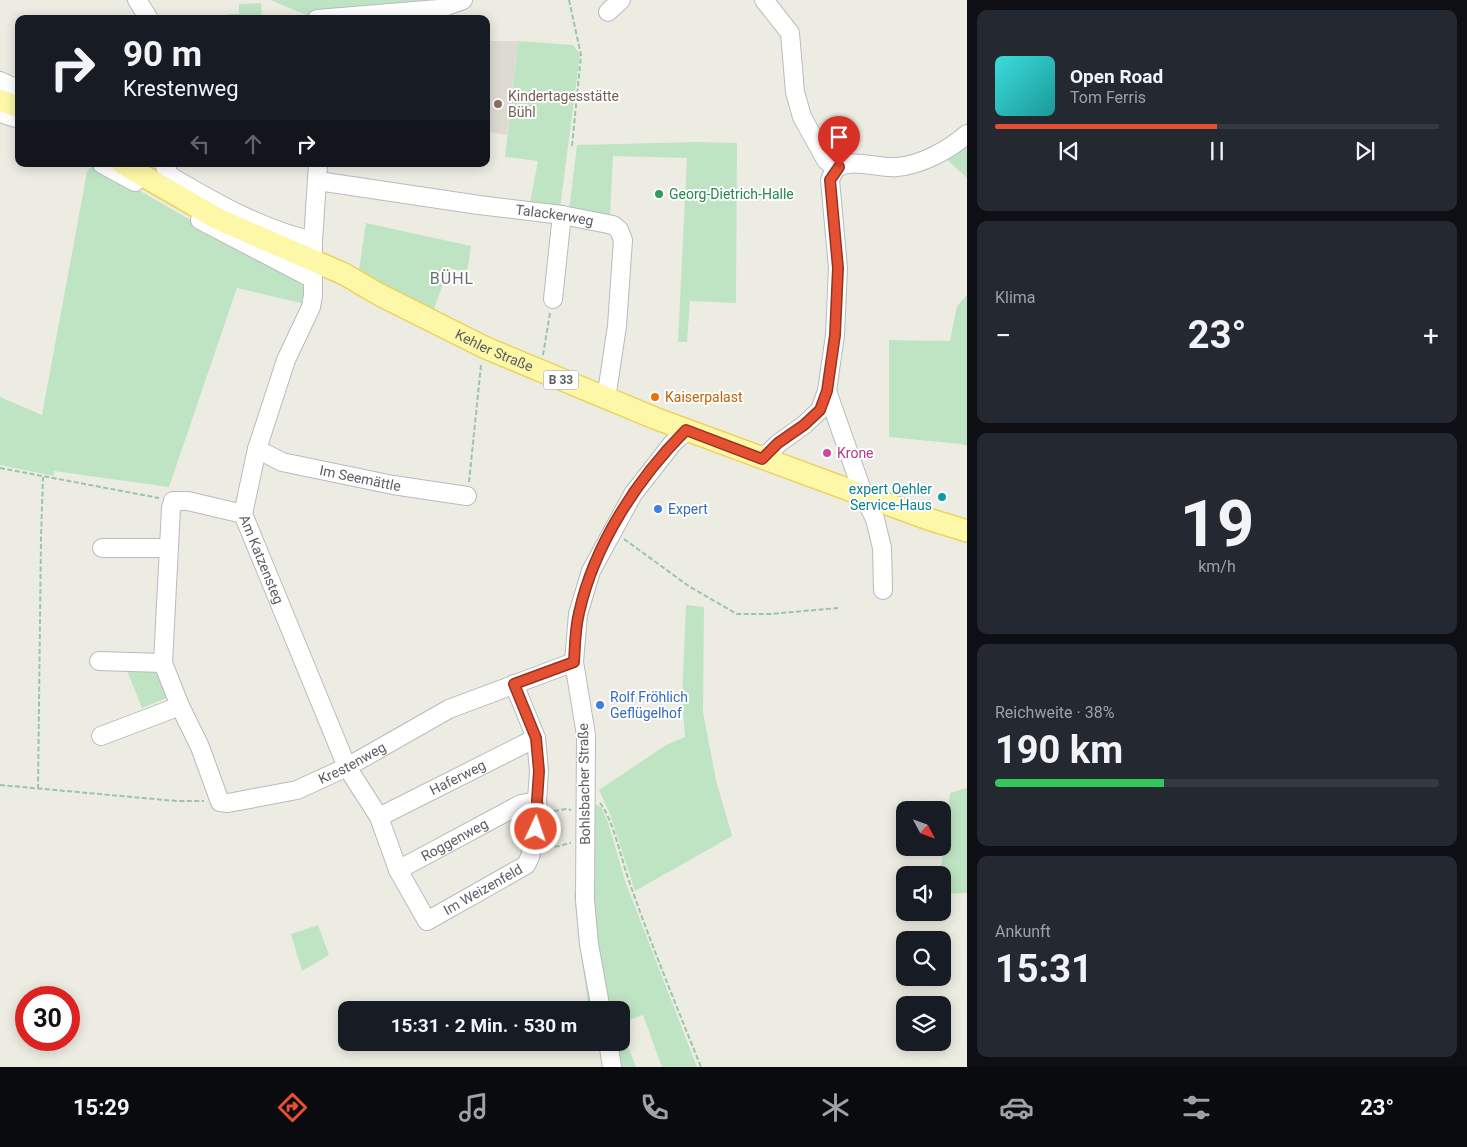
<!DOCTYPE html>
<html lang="de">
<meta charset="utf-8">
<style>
:root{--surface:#171b24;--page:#242831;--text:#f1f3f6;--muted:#9ea1a6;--line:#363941;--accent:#e45031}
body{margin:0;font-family:Roboto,sans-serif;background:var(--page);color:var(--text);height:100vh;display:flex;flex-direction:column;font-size:19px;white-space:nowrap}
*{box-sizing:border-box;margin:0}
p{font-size:16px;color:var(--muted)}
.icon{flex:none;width:28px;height:28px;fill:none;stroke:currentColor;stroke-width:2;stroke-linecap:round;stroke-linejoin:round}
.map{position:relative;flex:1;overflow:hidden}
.details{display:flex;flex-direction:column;gap:10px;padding:10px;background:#0d0f14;width:500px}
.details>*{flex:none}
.banner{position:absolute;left:15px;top:15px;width:475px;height:152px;border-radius:10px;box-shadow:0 2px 12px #0003;background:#171b24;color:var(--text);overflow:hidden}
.needle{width:32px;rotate:131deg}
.tools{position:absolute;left:896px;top:801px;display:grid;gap:10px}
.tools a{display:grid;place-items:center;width:55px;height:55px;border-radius:10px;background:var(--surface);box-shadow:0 2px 12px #0003;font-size:25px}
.speed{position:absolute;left:15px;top:986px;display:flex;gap:10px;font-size:25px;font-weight:700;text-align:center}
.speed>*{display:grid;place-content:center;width:65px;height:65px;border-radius:50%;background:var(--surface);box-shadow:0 2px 12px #0003;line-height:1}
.speed .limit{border:8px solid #d22;background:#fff;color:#111}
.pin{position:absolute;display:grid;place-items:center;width:42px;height:42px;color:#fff;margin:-51px -21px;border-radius:50% 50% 50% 0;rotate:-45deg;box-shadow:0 0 5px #0007}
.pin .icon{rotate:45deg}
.me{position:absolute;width:55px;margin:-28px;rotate:3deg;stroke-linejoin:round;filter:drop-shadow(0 0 4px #0008)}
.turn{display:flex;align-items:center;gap:18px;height:105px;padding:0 25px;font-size:22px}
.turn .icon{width:65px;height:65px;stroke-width:2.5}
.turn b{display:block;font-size:35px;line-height:42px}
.lanes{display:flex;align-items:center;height:48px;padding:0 25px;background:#0003;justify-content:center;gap:25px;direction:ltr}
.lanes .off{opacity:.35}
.big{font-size:38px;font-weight:700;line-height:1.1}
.details .card{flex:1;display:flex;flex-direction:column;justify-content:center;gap:8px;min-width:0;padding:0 18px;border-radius:10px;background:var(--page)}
.details .dial{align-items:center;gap:0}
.dial b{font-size:65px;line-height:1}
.song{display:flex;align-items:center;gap:15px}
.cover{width:60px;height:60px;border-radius:8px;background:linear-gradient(135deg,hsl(180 70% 55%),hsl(180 70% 35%))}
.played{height:5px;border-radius:2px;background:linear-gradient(90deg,var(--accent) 50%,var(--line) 50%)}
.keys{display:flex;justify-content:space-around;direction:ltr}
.heat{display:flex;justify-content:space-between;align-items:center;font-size:28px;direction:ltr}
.charge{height:8px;border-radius:4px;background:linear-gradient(90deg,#34c759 38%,var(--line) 0)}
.trip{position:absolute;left:338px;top:1001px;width:292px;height:50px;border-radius:10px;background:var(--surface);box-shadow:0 2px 12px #0003;font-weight:700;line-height:50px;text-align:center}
.dock{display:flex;height:80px;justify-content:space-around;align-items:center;background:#090b0e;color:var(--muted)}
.dock .icon{width:35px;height:35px}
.dock .active{color:var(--accent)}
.dock b{font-size:22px;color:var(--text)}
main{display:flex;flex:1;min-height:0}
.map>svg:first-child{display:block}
</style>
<main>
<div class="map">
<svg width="967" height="1067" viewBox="0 0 967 1067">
<rect width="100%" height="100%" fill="#edece2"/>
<path fill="#dddbd1" d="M486 41H518L507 135 486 131Z"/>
<g fill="#bfe4c3">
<path d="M270 0H435L434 6 309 16Z"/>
<path d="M261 3 262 19H229V14H239V4Z"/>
<path d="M518 41 573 45 580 54 560 208 530 203 538 161 505 157Z"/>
<path d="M697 142 737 143 736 303 690 301 687 342H678L687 158 613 156 610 215 569 211 577 145Z"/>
<path d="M967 147V178L945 158Z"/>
<path d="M93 164 208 230 305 280V304L237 288 169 487 54 471V476L0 465V397L42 415 87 172Z"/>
<path d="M366 223 471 246 467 273 449 268 433 311 413 303 359 269Z"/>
<path d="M967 295V446L960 444 889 437V340L950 341 957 306Z"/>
<path d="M686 605 704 607 703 712 716 780 732 836 635 891 610 814 599 790 666 745 685 737 682 699Z"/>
<path d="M126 668 157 670 169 697 142 708Z"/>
<path d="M967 788V893L943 894 942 875H940L950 793Z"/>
<path d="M592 803 601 807 608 822 625 881 697 1067H662L643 1015 621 1023V1010H606L593 939Z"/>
<path d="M580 890 596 1010H589L579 941 574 893Z"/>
<path d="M318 925 329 955 302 971 291 934Z"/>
<path d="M621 1028 636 1067H618L613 1043 621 1042Z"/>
</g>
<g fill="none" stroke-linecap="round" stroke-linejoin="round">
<defs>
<g id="minor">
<path d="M137 0 149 19"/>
<path d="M764 0 790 33 795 92 802 117 826 160 836 169"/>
<path d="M608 12 621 0"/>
<path d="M317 19 438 9 463 0"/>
<path d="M0 81 19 90"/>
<path d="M0 113 19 119"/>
<path d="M102 164 135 182"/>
<path d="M164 164 170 176C216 203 261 229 313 241"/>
<path id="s1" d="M318 164 313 241V295L311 307 286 360 257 449 243 514 347 767 379 817 398 870 427 921 526 865 530 857 539 816 537 801 539 771 536 738 514 684"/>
<path id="s2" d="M318 181 479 205 562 215 613 225 619 230 623 240 617 326 606 399"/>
<path d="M200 220 313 279"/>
<path d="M553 299 562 215"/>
<path d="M827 391 864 496 875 519 882 548 883 590"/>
<path id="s3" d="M257 449 282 462 393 485 467 496"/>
<path d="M762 459 779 443 804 425 820 410 827 391 835 335 838 268 830 180C832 176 834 169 838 167 855 158 879 169 897 167 921 165 949 150 967 134"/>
<path id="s4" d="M243 514 188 501H173L171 508 163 663 180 706 200 747 220 802 228 803 297 790 347 767 449 709 574 662"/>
<path d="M102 548H168"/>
<path d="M99 661 163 663"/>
<path d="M101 736 180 706"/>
<path id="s5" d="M379 817 536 738"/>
<path id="s6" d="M398 870 521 804 537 801"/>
<path d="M601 1010 589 944 585 900 586 735 574 662 578 614 591 571 633 494 672 444 686 431"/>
<path d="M608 1042 612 1067"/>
</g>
<g id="major">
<path d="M0 100 19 107"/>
<path id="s7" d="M123 164 218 219 344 274 380 295 486 348 657 419 928 519 967 531"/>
</g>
</defs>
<use href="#minor" stroke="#b8babf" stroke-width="20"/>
<use href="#major" stroke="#eed25b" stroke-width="24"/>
<g stroke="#99c5aa" stroke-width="2" stroke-dasharray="5 2.5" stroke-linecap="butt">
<path d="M569 0 581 55 572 146"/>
<path d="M486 150 489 151"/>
<path d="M543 355 550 313"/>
<path d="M0 468 159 498"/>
<path d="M469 482 481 365"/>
<path d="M624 539 690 587 737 614H770L838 608"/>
<path d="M0 785 176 801H204"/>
<path d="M38 789 41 537 43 477"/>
<path d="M600 803C614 821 621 859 629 881 651 944 676 1005 701 1067"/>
<path d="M554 811 566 809 571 810"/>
<path d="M548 844C554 850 563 844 571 843"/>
</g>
<use href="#minor" stroke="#fff" stroke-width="18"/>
<use href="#major" stroke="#fdf7a8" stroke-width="21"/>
</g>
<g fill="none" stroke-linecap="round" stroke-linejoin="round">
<defs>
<path id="route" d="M536 829 539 816 537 801 539 771 536 738 514 684 574 662C575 646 575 629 579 613 594 545 637 479 686 430L762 459 778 443 804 425 820 410 827 391 835 335 838 268 830 180 839 167"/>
</defs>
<use href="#route" stroke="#943420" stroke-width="12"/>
<use href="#route" stroke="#e45031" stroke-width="9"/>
</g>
<circle fill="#8d6e63" stroke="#fff" stroke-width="2" cx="498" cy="104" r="5"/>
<circle fill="#2e9e5b" stroke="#fff" stroke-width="2" cx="659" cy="194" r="5"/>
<circle fill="#e8710a" stroke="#fff" stroke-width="2" cx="655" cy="397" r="5"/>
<circle fill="#d1479c" stroke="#fff" stroke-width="2" cx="827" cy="453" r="5"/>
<circle fill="#0f9aa8" stroke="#fff" stroke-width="2" cx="942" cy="497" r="5"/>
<g fill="#3f7fe0" stroke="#fff" stroke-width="2">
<circle cx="658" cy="509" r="5"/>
<circle cx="600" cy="705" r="5"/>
</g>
<g text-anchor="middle" stroke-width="4" stroke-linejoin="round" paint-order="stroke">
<rect fill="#fff" stroke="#8c8e92" stroke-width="1" x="543.5" y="370.5" width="35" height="19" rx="4"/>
<g font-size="12" font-weight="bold" fill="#5b5e63">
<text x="561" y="384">B 33</text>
</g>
<g font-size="14" fill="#785e54" stroke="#fff" text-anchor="start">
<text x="508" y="101">Kindertagesstätte<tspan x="508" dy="16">Bühl</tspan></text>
</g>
<g font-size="14" fill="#27864d" stroke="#fff" text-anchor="start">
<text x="669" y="199">Georg-Dietrich-Halle</text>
</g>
<g font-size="14" fill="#5b5e63" stroke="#fff">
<text dy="5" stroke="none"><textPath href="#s2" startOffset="239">Talackerweg</textPath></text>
<text dy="5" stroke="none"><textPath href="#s7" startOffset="416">Kehler Straße</textPath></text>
<text dy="5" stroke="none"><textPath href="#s3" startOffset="108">Im Seemättle</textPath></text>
<text dy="5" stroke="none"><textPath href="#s1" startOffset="411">Am Katzensteg</textPath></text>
<text dy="5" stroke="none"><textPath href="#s4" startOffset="524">Krestenweg</textPath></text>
<text dy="5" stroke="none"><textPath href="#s5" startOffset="88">Haferweg</textPath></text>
<text transform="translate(584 784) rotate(-91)" y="5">Bohlsbacher Straße</text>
<text dy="5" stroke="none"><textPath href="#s6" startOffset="64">Roggenweg</textPath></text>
<text dy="5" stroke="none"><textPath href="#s1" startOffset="874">Im Weizenfeld</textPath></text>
</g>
<g font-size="14" fill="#c56008" stroke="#fff" text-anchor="start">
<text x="665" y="402">Kaiserpalast</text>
</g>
<g font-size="14" fill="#b23c85" stroke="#fff" text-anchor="start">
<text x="837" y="458">Krone</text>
</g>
<g font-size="14" fill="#0d838f" stroke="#fff" text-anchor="end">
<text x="932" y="494">expert Oehler<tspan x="932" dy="16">Service-Haus</tspan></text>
</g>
<g font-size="14" fill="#366cbe" stroke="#fff" text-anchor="start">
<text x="668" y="514">Expert</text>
<text x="610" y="702">Rolf Fröhlich<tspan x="610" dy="16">Geflügelhof</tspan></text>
</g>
<g font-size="16" letter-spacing="1" fill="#6c6f75" stroke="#fff">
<text x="452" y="284">BÜHL</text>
</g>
</g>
</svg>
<div class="tools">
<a><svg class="needle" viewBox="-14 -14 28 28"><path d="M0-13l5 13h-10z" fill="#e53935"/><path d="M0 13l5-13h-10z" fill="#9ea1a6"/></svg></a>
<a><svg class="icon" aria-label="sound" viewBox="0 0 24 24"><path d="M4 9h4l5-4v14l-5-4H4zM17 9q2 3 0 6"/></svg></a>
<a><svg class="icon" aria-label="search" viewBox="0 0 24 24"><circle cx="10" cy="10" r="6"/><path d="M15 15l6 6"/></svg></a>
<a><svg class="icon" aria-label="layers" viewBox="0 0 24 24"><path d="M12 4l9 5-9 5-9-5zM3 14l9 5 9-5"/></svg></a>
</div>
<div class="speed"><div class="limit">30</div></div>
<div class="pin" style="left:839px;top:167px;background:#d93025"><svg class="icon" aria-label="arrive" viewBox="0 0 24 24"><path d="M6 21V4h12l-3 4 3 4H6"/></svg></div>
<svg class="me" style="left:536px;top:829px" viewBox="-20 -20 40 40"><circle r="17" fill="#e45031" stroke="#fff" stroke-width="3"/><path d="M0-11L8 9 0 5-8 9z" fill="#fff"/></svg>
<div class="trip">15:31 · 2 Min. · 530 m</div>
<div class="banner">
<div class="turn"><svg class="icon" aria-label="right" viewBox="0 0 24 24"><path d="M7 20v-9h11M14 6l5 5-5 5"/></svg><div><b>90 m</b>Krestenweg</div></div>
<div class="lanes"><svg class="icon off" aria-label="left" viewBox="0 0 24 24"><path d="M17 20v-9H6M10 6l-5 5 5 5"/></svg><svg class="icon off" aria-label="ahead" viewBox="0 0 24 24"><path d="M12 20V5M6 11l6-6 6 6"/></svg><svg class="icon" aria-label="right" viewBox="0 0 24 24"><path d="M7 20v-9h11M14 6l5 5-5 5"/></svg></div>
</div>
</div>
<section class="details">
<div class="card">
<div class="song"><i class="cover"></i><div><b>Open Road</b><p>Tom Ferris</p></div></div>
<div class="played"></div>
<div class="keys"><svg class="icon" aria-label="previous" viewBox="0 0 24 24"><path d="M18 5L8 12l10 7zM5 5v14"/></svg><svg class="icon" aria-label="pause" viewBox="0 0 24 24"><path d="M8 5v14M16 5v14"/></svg><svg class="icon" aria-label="next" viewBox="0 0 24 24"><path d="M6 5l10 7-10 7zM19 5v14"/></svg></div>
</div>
<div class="card"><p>Klima</p>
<div class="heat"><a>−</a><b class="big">23°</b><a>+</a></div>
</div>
<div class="card dial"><b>19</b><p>km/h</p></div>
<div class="card"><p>Reichweite · 38%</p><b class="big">190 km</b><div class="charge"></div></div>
<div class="card"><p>Ankunft</p><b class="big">15:31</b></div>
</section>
</main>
<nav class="dock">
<b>15:29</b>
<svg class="icon active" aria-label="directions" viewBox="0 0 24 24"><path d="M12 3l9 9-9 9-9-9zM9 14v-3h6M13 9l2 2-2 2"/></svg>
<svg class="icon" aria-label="music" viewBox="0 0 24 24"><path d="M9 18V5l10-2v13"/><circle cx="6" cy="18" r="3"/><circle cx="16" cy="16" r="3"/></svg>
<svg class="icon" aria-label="phone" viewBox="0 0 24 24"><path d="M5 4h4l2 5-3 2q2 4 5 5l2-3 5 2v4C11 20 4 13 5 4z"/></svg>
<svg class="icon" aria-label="climate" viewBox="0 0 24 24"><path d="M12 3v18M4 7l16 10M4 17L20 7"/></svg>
<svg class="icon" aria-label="car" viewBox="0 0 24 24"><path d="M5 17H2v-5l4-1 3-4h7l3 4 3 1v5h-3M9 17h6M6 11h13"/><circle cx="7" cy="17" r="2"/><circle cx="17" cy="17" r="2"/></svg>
<svg class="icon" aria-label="filters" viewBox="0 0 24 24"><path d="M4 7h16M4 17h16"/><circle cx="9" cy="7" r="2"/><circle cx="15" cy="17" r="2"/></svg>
<b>23°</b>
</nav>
